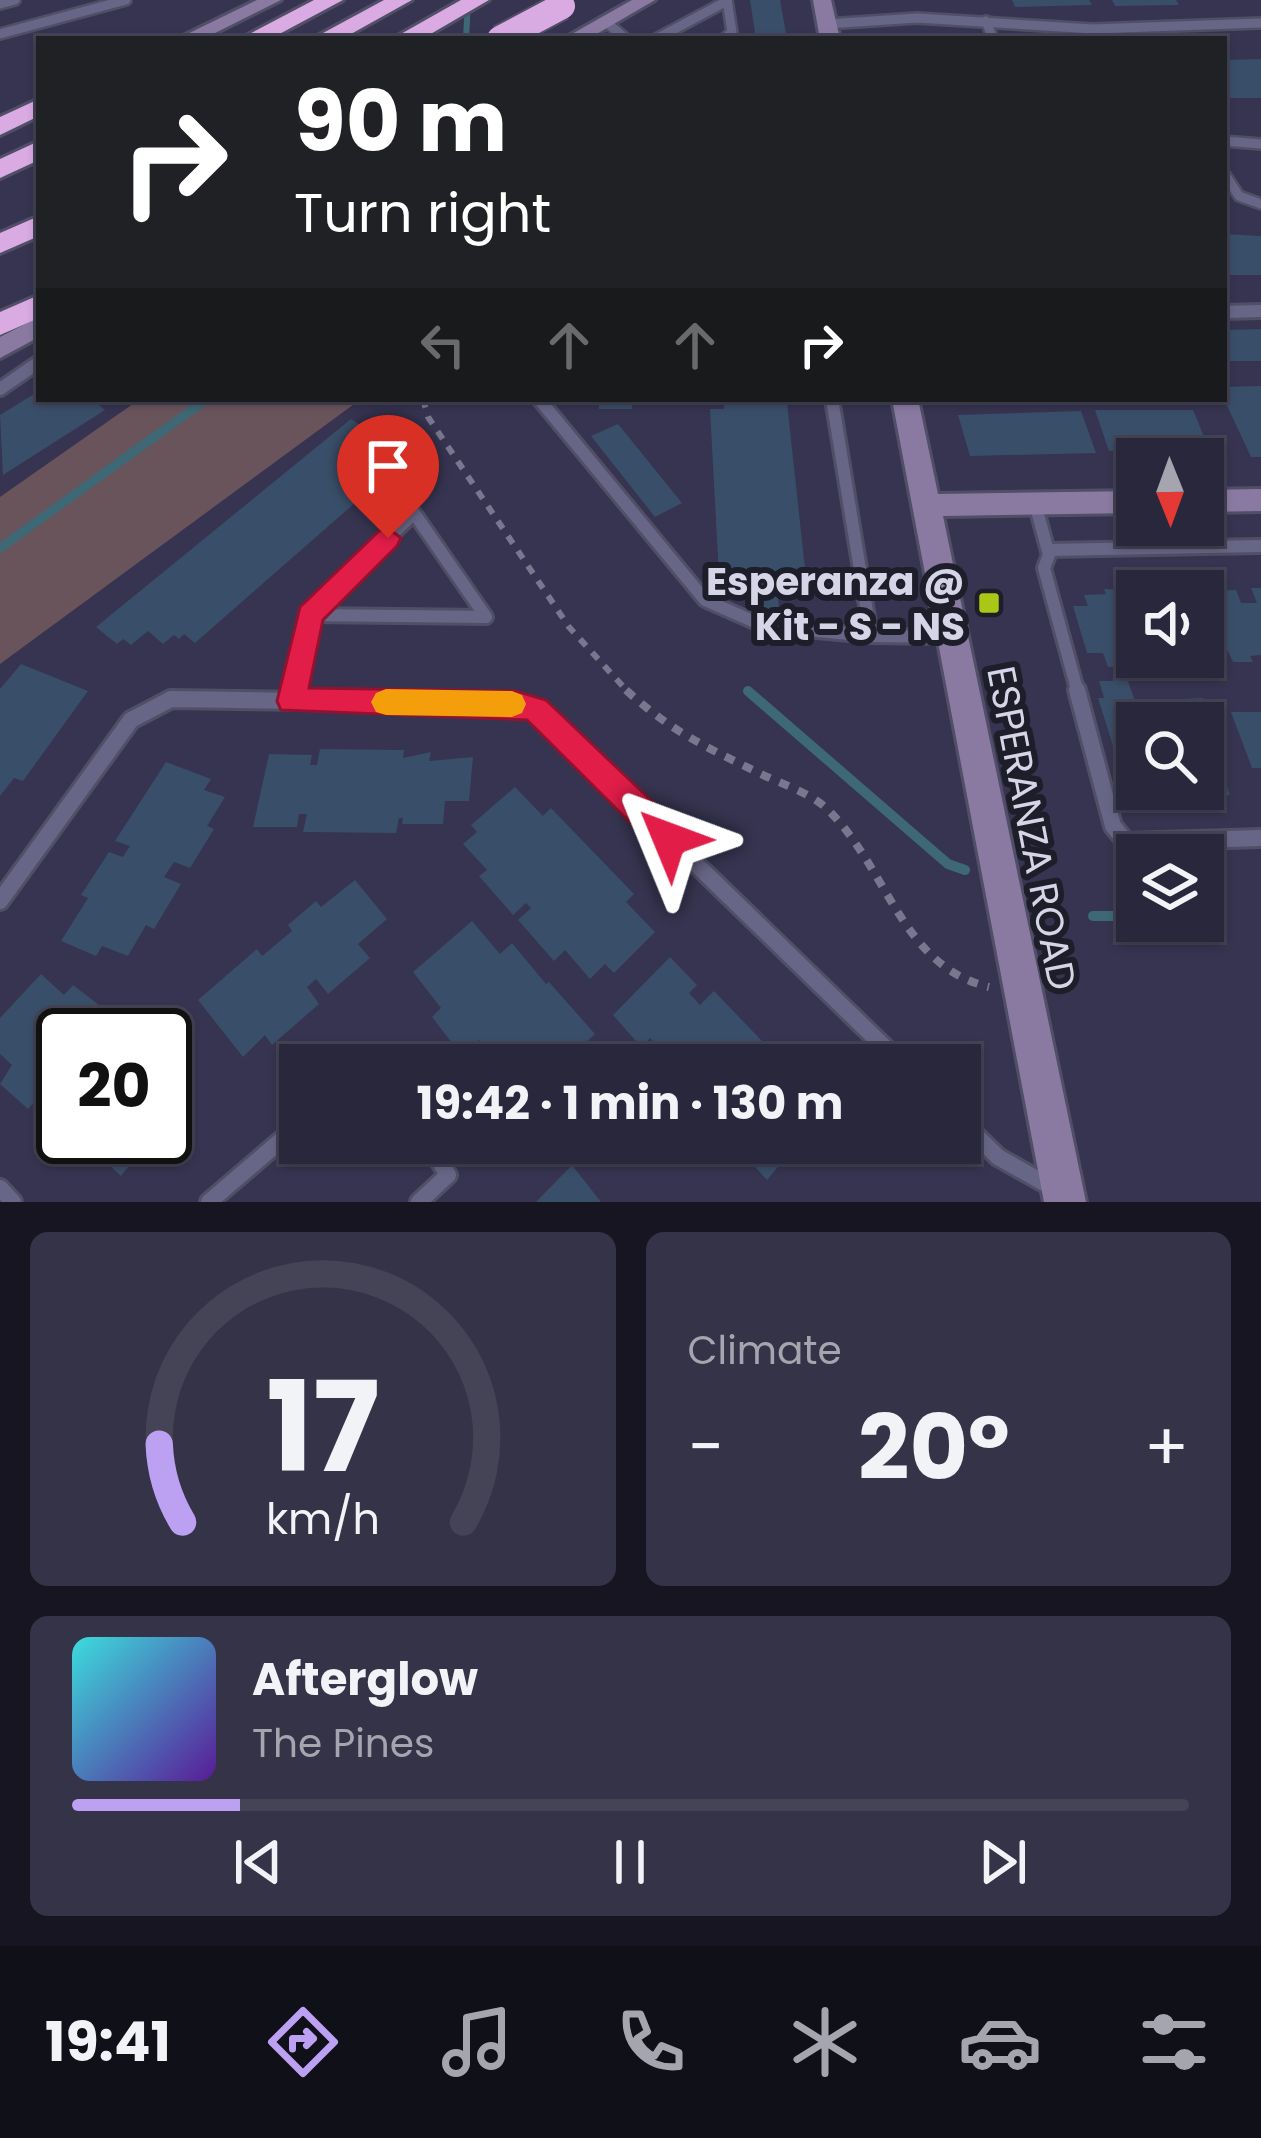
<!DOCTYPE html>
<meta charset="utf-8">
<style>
:root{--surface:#28273c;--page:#343347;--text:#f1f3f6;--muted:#a5a5af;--line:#444456;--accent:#bca0f2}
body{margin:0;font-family:Poppins,sans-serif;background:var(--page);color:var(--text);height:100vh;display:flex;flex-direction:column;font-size:45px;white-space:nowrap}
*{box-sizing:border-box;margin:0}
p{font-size:39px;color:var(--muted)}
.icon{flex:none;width:66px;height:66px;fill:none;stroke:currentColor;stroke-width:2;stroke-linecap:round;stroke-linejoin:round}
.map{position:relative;height:1202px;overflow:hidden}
.side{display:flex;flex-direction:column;gap:30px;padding:30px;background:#161521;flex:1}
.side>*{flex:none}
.top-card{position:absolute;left:36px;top:36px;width:1191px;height:366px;border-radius:0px;box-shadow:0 3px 9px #0004,0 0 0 3px var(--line);background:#202124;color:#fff;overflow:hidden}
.needle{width:78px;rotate:179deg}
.controls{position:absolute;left:1116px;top:438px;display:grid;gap:24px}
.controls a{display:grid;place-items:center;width:108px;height:108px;border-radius:0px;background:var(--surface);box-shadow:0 3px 9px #0004,0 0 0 3px var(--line);font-size:60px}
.speed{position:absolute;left:36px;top:1008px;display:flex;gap:24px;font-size:60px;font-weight:700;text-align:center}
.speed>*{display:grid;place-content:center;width:156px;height:156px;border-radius:50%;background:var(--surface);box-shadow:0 3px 9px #0004,0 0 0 3px var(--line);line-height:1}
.speed .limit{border:6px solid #111;border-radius:18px;background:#fff;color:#111}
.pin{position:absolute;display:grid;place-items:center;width:102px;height:102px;color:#fff;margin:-123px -51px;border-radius:50% 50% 50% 0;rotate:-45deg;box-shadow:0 0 12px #0007}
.pin .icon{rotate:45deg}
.me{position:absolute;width:132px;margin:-66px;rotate:314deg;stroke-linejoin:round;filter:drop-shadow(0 0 9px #0008)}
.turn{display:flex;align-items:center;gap:42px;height:252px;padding:0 60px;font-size:54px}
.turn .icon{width:156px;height:156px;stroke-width:2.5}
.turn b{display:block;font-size:84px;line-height:102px}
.lanes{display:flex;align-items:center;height:114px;padding:0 60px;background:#0003;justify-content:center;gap:60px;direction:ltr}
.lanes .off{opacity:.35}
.big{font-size:90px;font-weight:700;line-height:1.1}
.side .card{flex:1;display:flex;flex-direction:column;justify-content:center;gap:18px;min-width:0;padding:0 42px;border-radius:18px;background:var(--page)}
.side .dial{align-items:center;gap:0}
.dial svg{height:312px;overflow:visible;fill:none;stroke:var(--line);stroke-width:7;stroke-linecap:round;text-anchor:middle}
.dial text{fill:var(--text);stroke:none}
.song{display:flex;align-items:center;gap:36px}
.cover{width:144px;height:144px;border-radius:18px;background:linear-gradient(135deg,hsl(180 70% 55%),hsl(270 70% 35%))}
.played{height:12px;border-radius:6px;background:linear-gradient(90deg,var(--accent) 15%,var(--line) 15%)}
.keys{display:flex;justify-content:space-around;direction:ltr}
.heat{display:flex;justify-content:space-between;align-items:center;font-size:66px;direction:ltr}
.side .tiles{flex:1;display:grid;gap:30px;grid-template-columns:1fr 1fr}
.card:last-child{grid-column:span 2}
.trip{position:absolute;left:279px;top:1044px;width:702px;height:120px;border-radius:0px;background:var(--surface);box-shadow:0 3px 9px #0004,0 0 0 3px var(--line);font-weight:700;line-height:120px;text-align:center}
.menu{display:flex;height:192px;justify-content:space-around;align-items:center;background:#101018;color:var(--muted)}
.menu .icon{width:84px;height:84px}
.menu .on{color:var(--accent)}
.menu b{font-size:54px;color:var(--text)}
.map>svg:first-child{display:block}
</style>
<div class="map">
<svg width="1261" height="1202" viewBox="0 0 1261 1202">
<rect width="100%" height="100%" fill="#363450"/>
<path fill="#6a545c" d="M140 399H361L0 664V497Z"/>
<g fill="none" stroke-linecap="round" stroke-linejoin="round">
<path stroke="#3e6875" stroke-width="6" d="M466 39 468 0"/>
<path stroke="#3e6875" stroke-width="9" d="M0 548 207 399"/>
<g stroke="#3e6875" stroke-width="10">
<path d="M748 691 948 864 965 870"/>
<path d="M1093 916H1137"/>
</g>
</g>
<g fill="#394e68">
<path d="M750 0H780L787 39H756Z"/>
<path d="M1012 0H1089L1092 5 1015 7Z"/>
<path d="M1112 0H1176L1179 5 1115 6Z"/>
<path d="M1261 59V98H1224V60Z"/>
<path d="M1224 234 1261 236V275H1224Z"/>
<path d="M1261 329V361H1224V330Z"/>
<path d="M1261 386V457H1251L1224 399V387Z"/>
<path d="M39 391V399H92L105 410 3 475 0 415Z"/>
<rect x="599" y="399" width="33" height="10"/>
<path d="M724 399 787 403 808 596H778L779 611H748L747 595H720L710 409H724Z"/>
<path d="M1095 410H1193L1210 451H1109Z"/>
<path d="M1081 411 1096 453 970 456 958 415Z"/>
<path d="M351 419 366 429 359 434 377 446 366 456 376 462 370 467 376 471 371 475 380 481 195 643 184 634 179 639 174 635 163 644 148 631 131 645 123 639 117 644 96 627Z"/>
<path d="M618 424 682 503 655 517 591 436Z"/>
<path d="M1251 588H1261V655L1250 656 1253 662H1233L1228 651H1212L1218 666 1133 668 1122 635H1137V657H1203V591L1236 590 1241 603H1257Z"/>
<path d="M1104 589 1137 590V622L1114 623 1129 667H1108L1103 653H1087L1073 606H1088L1084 595 1106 594Z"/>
<path d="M21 664 88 691 23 781 14 778 0 796V689Z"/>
<path d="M1099 681H1128L1136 704H1143L1149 723H1137V789H1203V758L1217 757 1230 795 1136 798 1125 759H1117L1098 698H1104Z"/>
<path d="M1203 698 1222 749H1203V723H1171L1163 700Z"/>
<path d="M1231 712H1261V768H1252Z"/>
<path d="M320 749 404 750 403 758 431 752 429 761 473 757 469 801H445L443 824H402L403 818H399L396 833 303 832 307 814H299L297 827H253L269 754 312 755 310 765H317Z"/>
<path d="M166 762 211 779 204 790 225 797 207 826 214 829 190 868 174 862 164 877 181 884 154 929 146 925 128 956 102 946 96 956 61 941 88 898 81 895 109 852 123 857 130 846 115 841Z"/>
<path d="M515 787 543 816 551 808 634 894 626 902 655 932 614 973 605 964 590 979 565 950 554 961 518 920 531 908 526 903 513 915 479 876 487 870 463 844 477 832 471 825Z"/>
<path d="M355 880 387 919 358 944 370 958 328 994 316 979 307 987 319 1004 272 1045 265 1035 243 1057 198 1000 257 949 262 956 292 931 288 925 316 901 321 907Z"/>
<path d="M472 921 500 954 512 943 546 984 549 982 595 1034 583 1045 600 1065H471L487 1050 479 1040 462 1056 432 1017 441 1008 413 972Z"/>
<path d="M670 957 697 985 689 993 700 1005 714 991 785 1065H656L663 1053 650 1038 641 1047 613 1015Z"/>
<path d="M41 974 64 995 73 985 138 1035H63V1137H152L121 1176 85 1142 74 1156 35 1120 53 1100 43 1092 28 1109 0 1084 12 1065 0 1054V1018Z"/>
<path d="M165 1067 185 1084 165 1108Z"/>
<path d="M733 1143H798L767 1180Z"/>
<path d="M572 1165 601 1202H536Z"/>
</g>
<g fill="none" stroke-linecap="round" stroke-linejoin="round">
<defs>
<g id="lane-far2">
<path d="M0 4 15 0"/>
<path d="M986 21 993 39"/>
<path d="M606 22 626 39"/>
<path d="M827 24 917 18 1093 29 1261 23"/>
<path d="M0 34 126 0"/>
<path d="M656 39 727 1"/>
<path d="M724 39 732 32 727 0"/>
<path d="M1224 141 1261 144"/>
<path d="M1224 173 1239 196 1261 204"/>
</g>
<g id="lane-far1">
<path d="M1224 312 1261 311"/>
<path d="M0 389 39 362"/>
<path d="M539 399 705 600 764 626 871 636"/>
<path d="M832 399 871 636 950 637"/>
<path d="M1035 503 1049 555 1044 568 1078 693"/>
<path d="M414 513 486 617 310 615Z"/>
<path d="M1048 550 1261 546"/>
<path d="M294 693 310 615"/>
</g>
<g id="lane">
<path d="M1077 690 1113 826 1126 842 1261 838"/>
<path d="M292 701 294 690"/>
<path d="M0 901 131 720 171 699 516 704 536 709 903 1065"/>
<path d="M365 1065 374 1057 379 1065"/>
<path d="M960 1120 998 1157 1053 1188"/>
<path d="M0 1188 13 1202"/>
<path d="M209 1202 300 1124"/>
<path d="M419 1202 448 1175 428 1143"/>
</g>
<g id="secondary">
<path d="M257 0H281L203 39H177Z"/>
<path d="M632 0H655L588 39H563Z"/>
<path d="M813 0H831L840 39H820Z"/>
<path d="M39 317V337L0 358V337Z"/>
<path d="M892 399H918L938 494 1137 491V513L943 516 1086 1202H1044Z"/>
<path d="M1261 489V511L1203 512V490Z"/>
</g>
<g id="highway">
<path d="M314 0H343L270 39H240Z"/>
<path d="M384 0H412L342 39H312Z"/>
<path d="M461 0H489L422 39H392Z"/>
<path d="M39 99V116L0 135V117Z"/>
<path d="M39 141V160L0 178V159Z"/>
<path d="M39 216V236L0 253V233Z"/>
<path d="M39 295V318L0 335V312Z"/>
</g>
</defs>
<use href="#lane-far2" stroke="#514f67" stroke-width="14"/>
<use href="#lane-far1" stroke="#514f67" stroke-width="18"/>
<use href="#lane" stroke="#514f67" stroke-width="22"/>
<use href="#secondary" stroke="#514f67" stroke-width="6"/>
<use href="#highway" stroke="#514f67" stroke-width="6"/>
<path stroke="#78778f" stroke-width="6" stroke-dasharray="9 9" stroke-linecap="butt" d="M423 399 428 417 569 627 629 693"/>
<path stroke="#78778f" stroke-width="8" stroke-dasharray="10 10" stroke-linecap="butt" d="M626 690C672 732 704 746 759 773 779 783 808 792 825 807 888 866 900 966 989 987"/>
<use href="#lane-far2" stroke="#686686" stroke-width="9"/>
<use href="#lane-far1" stroke="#686686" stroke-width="12"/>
<use href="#lane" stroke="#686686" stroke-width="16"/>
<use href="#secondary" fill="#8a7aa2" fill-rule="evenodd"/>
<use href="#highway" fill="#daaae3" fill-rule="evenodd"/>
<defs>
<path id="highway-bridge" d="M500 39 562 6"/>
</defs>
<use href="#highway-bridge" stroke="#514f67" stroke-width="30" stroke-linecap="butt"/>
<use href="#highway-bridge" stroke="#daaae3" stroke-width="26"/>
</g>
<path fill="#e11d48" stroke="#92132f" stroke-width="3" d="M388 528 401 538 397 546 323 620 309 688 516 691 546 700 680 828 685 839 680 850 669 854 658 850 527 720 281 710 277 701 300 607 379 531Z"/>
<path fill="#f59e0b" d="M386 689 512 691 522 695 526 704 522 713 512 717 386 715 376 712 371 702 376 693Z"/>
<rect fill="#aac717" stroke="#1e1d2a" stroke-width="4.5" x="977" y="591" width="24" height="24" rx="6"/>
<g text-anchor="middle" stroke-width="12" stroke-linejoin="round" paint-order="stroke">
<g font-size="39" font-weight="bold" fill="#d5d5e7" stroke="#1e1d2a" text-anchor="end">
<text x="965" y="595">Esperanza @<tspan x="965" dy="45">Kit - S - NS</tspan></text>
</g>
<g font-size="39" fill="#d5d5e7" stroke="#1e1d2a">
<text transform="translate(1032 828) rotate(79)" y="14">ESPERANZA ROAD</text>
</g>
</g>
</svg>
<div class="controls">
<a><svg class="needle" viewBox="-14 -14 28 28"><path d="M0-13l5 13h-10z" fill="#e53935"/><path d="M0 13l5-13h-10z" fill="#a5a5af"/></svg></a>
<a><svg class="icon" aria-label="sound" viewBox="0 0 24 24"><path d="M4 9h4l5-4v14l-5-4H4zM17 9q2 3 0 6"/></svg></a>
<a><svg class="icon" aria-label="search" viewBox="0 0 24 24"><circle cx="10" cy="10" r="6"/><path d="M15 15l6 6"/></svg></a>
<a><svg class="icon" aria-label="layers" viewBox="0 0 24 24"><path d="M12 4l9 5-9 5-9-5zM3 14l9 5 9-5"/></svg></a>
</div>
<div class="speed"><div class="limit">20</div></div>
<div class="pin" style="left:388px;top:538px;background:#d93025"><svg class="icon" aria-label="arrive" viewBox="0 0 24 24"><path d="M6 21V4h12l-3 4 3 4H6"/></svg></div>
<svg class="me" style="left:669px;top:839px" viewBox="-20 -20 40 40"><path d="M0-17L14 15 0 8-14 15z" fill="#e11d48" stroke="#fff" stroke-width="4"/></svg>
<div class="trip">19:42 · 1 min · 130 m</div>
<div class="top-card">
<div class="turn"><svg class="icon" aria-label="right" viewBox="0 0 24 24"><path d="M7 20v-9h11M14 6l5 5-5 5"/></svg><div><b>90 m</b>Turn right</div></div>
<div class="lanes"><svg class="icon off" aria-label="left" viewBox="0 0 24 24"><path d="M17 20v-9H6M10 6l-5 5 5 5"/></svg><svg class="icon off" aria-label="ahead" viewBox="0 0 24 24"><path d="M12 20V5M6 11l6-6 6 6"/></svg><svg class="icon off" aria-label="ahead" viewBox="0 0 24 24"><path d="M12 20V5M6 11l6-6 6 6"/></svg><svg class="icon" aria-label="right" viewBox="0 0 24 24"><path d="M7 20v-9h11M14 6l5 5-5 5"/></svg></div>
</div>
</div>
<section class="side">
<div class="tiles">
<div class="card dial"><svg viewBox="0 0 100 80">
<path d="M14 69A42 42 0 1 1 86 69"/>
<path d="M14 69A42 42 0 0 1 8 49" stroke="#bca0f2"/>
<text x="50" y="56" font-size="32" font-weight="700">17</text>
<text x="50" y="72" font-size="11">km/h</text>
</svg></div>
<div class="card"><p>Climate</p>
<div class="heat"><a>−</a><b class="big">20°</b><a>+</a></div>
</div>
<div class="card">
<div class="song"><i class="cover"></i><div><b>Afterglow</b><p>The Pines</p></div></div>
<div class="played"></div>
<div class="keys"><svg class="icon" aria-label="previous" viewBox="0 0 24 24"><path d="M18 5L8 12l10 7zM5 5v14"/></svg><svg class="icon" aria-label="pause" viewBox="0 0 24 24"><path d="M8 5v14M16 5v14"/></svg><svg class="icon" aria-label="next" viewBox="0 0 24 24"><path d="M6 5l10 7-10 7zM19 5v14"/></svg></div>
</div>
</div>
</section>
<nav class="menu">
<b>19:41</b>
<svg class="icon on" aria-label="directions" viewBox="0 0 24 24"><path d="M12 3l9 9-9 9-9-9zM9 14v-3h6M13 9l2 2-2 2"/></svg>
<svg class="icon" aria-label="music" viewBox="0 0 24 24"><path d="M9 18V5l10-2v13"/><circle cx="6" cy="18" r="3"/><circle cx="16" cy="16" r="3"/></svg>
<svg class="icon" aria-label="phone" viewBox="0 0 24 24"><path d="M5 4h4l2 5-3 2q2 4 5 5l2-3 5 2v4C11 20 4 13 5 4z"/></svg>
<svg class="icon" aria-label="climate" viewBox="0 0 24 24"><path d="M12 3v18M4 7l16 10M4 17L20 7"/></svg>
<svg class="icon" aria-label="car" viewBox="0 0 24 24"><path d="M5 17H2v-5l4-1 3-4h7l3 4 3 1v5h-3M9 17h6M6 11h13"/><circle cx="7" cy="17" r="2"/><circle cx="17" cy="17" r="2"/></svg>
<svg class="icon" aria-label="filters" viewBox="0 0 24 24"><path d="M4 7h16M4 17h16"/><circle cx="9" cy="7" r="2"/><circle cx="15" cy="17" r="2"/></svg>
</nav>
